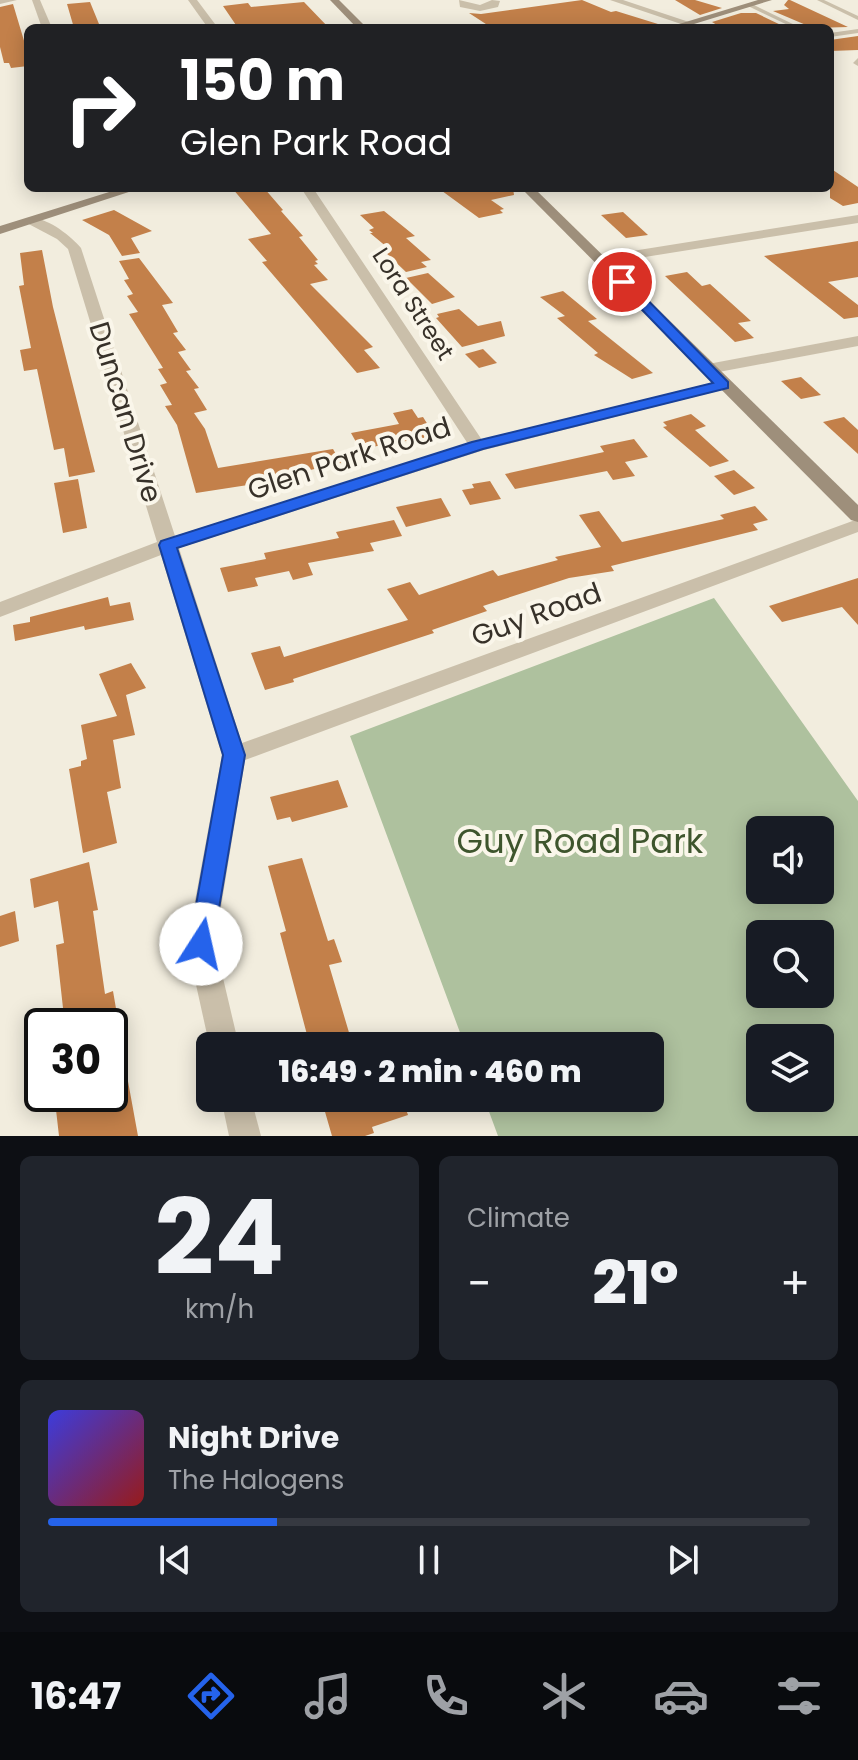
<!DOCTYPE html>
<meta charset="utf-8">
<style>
:root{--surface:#171b24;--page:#20242c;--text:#f1f3f6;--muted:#9ea1a6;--line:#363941;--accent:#2563eb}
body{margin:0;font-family:Poppins,sans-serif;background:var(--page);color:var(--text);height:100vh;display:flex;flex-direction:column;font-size:30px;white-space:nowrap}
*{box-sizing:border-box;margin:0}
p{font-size:26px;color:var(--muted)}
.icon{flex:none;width:44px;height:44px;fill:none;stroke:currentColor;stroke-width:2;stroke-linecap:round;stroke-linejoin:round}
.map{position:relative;height:1136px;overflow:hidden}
.drawer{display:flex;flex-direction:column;gap:20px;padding:20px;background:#0d0f14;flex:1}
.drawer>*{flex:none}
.guide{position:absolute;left:24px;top:24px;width:810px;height:168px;border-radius:12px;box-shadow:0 4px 20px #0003;background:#202124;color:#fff;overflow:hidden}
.tools{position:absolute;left:746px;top:816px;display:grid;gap:16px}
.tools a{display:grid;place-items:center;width:88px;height:88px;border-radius:12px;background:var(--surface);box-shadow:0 4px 20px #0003;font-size:40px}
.speed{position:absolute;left:24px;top:1008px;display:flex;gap:16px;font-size:40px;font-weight:700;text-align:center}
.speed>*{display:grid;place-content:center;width:104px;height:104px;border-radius:50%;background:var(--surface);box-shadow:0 4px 20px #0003;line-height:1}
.speed .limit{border:4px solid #111;border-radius:12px;background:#fff;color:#111}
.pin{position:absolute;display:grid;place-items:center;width:68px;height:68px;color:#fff;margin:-34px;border:4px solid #fff;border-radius:50%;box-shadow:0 2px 8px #0007}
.me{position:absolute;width:88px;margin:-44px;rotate:10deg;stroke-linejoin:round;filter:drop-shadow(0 0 6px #0008)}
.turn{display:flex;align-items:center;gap:28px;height:168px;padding:0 24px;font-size:36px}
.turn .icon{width:104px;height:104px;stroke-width:2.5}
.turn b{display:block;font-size:56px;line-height:68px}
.big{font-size:60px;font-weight:800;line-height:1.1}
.drawer .widget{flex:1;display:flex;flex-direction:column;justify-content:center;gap:12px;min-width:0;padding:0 28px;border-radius:12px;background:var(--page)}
.drawer .dial{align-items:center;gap:0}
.dial b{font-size:104px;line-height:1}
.song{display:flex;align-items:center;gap:24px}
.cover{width:96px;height:96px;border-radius:12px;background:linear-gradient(135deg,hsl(240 70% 55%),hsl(0 70% 35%))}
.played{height:8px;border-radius:4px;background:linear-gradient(90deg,var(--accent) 30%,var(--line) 30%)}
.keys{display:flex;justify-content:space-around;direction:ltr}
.heat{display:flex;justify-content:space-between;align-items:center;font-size:44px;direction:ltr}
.drawer .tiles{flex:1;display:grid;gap:20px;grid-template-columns:1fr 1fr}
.widget:last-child{grid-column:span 2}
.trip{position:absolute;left:196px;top:1032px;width:468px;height:80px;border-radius:12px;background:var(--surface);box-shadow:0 4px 20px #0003;font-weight:800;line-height:80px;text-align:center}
.dock{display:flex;height:128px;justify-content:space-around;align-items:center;background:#090b0e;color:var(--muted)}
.dock .icon{width:56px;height:56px}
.dock .selected{color:var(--accent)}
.dock b{font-size:36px;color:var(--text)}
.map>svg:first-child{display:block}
</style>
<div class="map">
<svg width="858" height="1136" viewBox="0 0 858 1136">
<rect width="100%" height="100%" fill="#f2edde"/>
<path fill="#aec19e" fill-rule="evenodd" d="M714 598 858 801V1136H498L484 1098H650V1046H465L350 736ZM760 830H820V890H760ZM760 934H820V994H760ZM760 1038H820V1098H760Z"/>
<g fill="#c3804a">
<path d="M582 0 611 12 616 11 658 24V28H492L469 13 481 14Z"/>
<path d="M675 0H695L722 8 700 15Z"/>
<path d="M788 0H790L848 27 813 28 773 11 789 9 784 5Z"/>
<path d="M90 2 99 24 74 28 67 4Z"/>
<path d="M304 2 329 28H238L223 6 248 3 251 7Z"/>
<path d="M13 4 28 54V66L11 68 9 63H4L0 47V7Z"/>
<path d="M741 13H756L783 26 722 28 712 22Z"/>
<path d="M858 36V50L830 51V40Z"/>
<path d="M830 168 858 187V203L843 206 830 198Z"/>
<path d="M232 188H264L283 210 281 211 303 236 299 237 318 260 315 261 318 264 314 265 328 280 310 284 373 347 364 350 380 368 357 373 262 262 267 261 248 239 271 234Z"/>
<path d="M438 188H513L514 195 491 200 504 209 500 210 503 213 479 218Z"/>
<path d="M114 210 152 231 131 238 140 253 122 256 109 235 82 220Z"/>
<path d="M384 211 415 236 406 238 431 260 421 262 427 267 406 272 382 249 388 248 370 233H373L369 230 374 228 360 215Z"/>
<path d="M623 212 648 235 626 238 601 215Z"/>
<path d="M858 241V277L828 282 858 305V317L844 319 764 256Z"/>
<path d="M42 250 53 307 95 472 69 477 64 448 54 450 37 369 24 371 20 350 31 348 19 286 24 285 20 253Z"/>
<path d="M139 258 173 303 162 305 178 332 173 333 186 350 178 352 191 370 186 371 199 388 194 389 207 410 194 413 205 429 218 468 333 449 341 463 297 473 299 477 196 493 177 425 165 406 172 405 160 385 167 383 158 369 163 368 129 314 138 312 127 296 133 294 124 280 129 279 119 261Z"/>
<path d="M687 272 702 286 710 284 751 321 738 323 754 338 735 342 665 276Z"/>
<path d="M428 273 455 297 432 304 406 278Z"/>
<path d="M563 291 597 319 588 321 653 373 632 379 594 355 598 353 557 318 565 316 540 297Z"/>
<path d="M459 309 478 326 501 321 505 336 462 347 436 318 439 317 437 314Z"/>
<path d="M483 349 497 363 479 368 465 354Z"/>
<path d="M801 377 821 395 801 399 781 381Z"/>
<path d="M412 409 418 418 423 417 435 436 360 449 351 433 399 424 393 413Z"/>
<path d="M691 414 706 426 695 430 729 461 710 467 663 427 667 426 663 422Z"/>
<path d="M844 417 858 430V454L823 422Z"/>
<path d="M634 439 648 457 625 462 635 476 613 480 607 471 515 489 505 474 604 452 600 446Z"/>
<path d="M734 470 755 488 734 495 714 476Z"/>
<path d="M78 479 87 528 63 533 54 483Z"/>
<path d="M490 481 501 499 470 505 462 490 474 488 472 484Z"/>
<path d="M441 498 451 516 406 527 396 507Z"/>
<path d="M755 506 768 520 753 524 758 530 611 566 614 571 569 578 483 606 487 611 432 630 434 633 293 679 294 682 265 690 251 653 280 646 284 657 408 620 387 589 410 582 419 595 493 570 498 576 558 560 555 557 601 547 579 515 599 511 622 542 724 519 720 515Z"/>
<path d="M394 520 402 536 370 543 374 551 308 563 313 575 293 580 289 571 255 578 258 586 228 592 220 568 266 559 264 553 339 538 336 532Z"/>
<path d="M858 578V625L842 607 782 622 769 606Z"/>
<path d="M108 597 110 606 130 602 134 620 85 630 84 626 15 641 13 625 30 622V617Z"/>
<path d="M131 663 146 688 126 695 135 735 113 740 121 788 107 792 117 843 83 853 69 769 81 766V761L87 759 81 725 117 716 99 674Z"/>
<path d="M338 780 348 807 292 822 290 817 277 820 270 797Z"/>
<path d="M302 858 328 941 334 939 342 962 329 965 353 1046H310L280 933 286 931 268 866Z"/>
<path d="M89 862 98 910 93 911 105 994 113 991 119 1026H60L58 1010 63 1008 56 945 64 943 58 901 34 908 30 879Z"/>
<path d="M15 911 19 941 0 947V916Z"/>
<path d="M110 1032H119L138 1136H59L55 1101 79 1094H110Z"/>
<path d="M321 1098H402L408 1115 372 1127 374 1133 365 1136H332Z"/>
</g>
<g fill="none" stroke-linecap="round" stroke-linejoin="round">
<g fill="#cabfaa" fill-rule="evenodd">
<path d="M817 0H824L858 16V20Z"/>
<path d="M748 4H752L801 28H794L748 6Z"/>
<path d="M858 29V33L830 37V33Z"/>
</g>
<g fill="#cabfaa" fill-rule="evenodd">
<path d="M0 0H17L0 4Z"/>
<path d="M32 0H40L52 28H42Z"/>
<path d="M188 0H197L218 28H208Z"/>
<path d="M459 0 480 5 492 0 500 1 498 7 480 11 460 7Z"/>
<path d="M610 0H623L692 23 684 25Z"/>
<path d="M858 58V66L853 63Z"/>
<path d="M301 188H313L482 440 723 380 731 385 729 388 484 450 179 548 242 743 858 519V532L245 760 215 944 239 1046 210 1048 187 944 222 755 161 555 0 617V602L157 542 68 249 57 239 23 221C39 210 70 235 81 248L175 536 468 444Z"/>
<path d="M858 215V223L601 264 594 260 601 256Z"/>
<path d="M858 336V346L708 374 700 369 708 364Z"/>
<path d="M221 1098H251L261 1136H229Z"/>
</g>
<g fill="#9e8f7b" fill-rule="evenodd">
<path d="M330 0H339L367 28H357Z"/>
<path d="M758 0H772L681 28H666Z"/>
<path d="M122 188H141L0 234V226Z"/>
<path d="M521 188H534L858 505V522L851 520Z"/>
</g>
</g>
<path fill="#2563eb" stroke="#184099" stroke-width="2" d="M618 279H627L728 382V388L483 449 177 548 245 755 213 944 210 952 201 955 192 952 189 944 223 755 159 545 161 541 472 442 713 383 618 285Z"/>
<g text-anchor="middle" stroke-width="8" stroke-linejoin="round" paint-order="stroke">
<g font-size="24" fill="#373129" stroke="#faf6ea">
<text transform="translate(413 304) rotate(57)" y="8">Lora Street</text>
</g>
<g font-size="28" fill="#373129" stroke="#faf6ea">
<text transform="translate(126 412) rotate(73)" y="10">Duncan Drive</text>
<text transform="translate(349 458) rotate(-18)" y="10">Glen Park Road</text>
<text transform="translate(536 614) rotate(-20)" y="10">Guy Road</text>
</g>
<g font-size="34" fill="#3e552d" stroke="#faf6ea">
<text x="580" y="853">Guy Road Park</text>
</g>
</g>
</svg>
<div class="tools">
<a><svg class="icon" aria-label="sound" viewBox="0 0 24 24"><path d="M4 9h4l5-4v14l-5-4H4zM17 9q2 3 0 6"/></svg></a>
<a><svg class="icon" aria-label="search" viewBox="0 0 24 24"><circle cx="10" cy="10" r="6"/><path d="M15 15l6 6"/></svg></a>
<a><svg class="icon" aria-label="layers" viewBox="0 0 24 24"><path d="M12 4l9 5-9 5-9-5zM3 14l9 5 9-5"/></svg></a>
</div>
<div class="speed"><div class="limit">30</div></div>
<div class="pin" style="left:622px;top:282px;background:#d93025"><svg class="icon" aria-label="arrive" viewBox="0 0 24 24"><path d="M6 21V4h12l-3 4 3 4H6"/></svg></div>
<svg class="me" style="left:201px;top:944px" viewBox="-20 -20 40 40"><circle r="19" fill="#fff"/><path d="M0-13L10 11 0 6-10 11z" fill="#2563eb"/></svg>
<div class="trip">16:49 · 2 min · 460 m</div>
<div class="guide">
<div class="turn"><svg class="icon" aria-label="right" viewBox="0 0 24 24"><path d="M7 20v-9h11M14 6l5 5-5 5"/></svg><div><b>150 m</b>Glen Park Road</div></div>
</div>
</div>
<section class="drawer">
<div class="tiles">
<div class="widget dial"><b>24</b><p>km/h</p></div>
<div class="widget"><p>Climate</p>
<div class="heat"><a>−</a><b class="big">21°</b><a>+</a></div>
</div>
<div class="widget">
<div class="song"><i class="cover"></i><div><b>Night Drive</b><p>The Halogens</p></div></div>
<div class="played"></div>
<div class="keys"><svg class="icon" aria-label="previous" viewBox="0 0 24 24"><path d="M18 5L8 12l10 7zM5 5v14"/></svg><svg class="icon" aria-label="pause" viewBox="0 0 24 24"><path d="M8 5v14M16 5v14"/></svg><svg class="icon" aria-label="next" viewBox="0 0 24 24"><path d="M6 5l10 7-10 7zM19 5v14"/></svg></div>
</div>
</div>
</section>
<nav class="dock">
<b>16:47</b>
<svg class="icon selected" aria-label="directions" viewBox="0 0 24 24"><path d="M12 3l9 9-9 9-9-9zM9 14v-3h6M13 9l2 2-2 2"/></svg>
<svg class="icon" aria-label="music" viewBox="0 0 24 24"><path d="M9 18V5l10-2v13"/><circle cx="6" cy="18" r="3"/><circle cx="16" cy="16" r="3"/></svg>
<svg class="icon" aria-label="phone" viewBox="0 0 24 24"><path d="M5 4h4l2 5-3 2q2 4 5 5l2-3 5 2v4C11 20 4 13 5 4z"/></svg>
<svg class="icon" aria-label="climate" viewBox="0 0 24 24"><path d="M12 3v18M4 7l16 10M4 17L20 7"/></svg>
<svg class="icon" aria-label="car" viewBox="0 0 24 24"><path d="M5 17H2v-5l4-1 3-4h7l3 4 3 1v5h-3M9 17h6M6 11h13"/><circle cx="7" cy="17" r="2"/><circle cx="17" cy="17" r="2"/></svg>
<svg class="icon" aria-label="filters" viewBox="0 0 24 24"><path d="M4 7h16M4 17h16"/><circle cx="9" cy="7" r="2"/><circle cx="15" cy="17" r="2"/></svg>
</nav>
